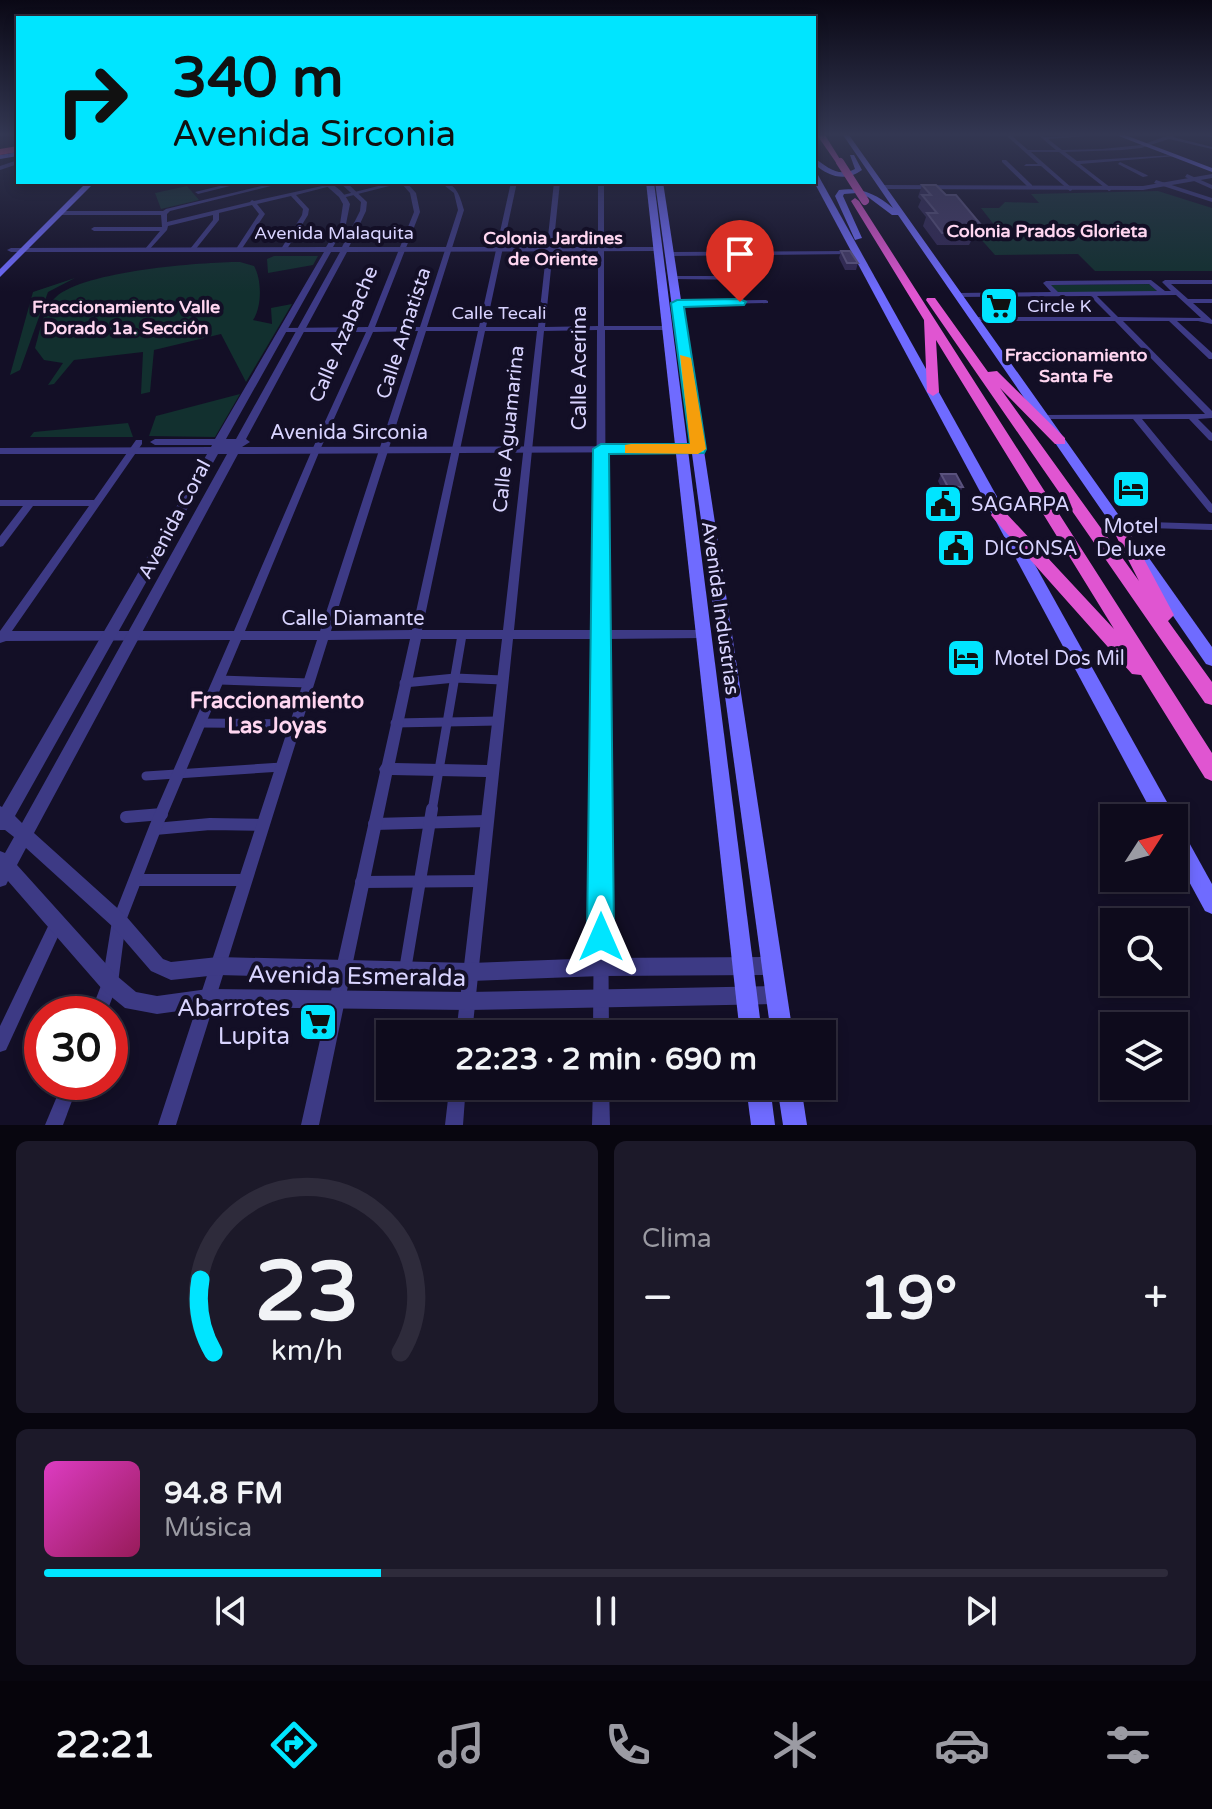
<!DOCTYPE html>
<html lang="es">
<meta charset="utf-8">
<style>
:root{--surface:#0e0b1c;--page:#1c1929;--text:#f1f3f6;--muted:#9b9ba3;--line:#2e2b3b;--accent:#00e5ff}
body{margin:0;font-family:"Varela Round",sans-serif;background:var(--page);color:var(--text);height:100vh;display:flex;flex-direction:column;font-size:30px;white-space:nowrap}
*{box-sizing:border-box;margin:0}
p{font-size:26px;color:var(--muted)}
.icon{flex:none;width:44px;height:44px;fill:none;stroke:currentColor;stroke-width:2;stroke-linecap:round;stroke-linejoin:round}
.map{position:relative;height:1125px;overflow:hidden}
.panel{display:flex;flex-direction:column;gap:16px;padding:16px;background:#08060f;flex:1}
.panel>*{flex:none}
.hud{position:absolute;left:16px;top:16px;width:800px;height:168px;border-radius:0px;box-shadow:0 4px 12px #0003,0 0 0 2px var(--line);background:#00e5ff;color:#111;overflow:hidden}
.needle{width:52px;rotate:54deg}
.controls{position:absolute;left:1100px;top:804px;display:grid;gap:16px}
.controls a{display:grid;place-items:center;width:88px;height:88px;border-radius:0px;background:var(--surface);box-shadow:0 4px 12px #0003,0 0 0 2px var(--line);font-size:40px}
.speed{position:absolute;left:24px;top:996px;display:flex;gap:16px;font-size:40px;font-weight:700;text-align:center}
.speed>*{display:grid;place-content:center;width:104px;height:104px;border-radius:50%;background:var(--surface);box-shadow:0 4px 12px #0003,0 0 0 2px var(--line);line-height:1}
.speed .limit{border:12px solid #d22;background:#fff;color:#111}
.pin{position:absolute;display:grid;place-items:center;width:68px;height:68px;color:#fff;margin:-82px -34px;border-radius:50% 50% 50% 0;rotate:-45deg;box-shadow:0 0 8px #0007}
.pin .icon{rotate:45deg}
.me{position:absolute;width:88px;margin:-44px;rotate:0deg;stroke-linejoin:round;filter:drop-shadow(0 0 6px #0008)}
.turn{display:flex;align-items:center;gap:28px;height:168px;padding:0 24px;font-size:36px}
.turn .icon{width:104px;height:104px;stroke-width:2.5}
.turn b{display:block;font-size:56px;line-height:68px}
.big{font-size:60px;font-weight:700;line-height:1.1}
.panel .tile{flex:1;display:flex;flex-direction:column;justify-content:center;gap:12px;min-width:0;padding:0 28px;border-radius:12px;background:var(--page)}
.panel .dial{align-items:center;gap:0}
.dial svg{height:208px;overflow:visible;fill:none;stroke:var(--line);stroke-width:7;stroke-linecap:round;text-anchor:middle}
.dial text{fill:var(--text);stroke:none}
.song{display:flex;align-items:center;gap:24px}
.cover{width:96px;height:96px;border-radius:12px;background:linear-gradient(135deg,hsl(310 70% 55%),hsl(330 70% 35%))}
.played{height:8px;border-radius:4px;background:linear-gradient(90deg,var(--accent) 30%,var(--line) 30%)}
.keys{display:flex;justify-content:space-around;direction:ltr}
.heat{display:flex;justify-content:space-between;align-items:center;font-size:44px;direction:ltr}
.panel .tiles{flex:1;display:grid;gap:16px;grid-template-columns:1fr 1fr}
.tile:last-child{grid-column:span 2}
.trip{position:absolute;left:376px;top:1020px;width:460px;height:80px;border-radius:0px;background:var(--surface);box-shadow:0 4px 12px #0003,0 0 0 2px var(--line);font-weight:700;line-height:80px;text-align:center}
.tab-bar{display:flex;height:128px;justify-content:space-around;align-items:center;background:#06040b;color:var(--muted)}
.tab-bar .icon{width:56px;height:56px}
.tab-bar .selected{color:var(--accent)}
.tab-bar b{font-size:36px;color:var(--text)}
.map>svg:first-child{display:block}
</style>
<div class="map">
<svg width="1212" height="1125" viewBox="0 0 1212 1125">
<rect width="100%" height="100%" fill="#130f26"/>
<g fill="#12302f">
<path d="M187 186 199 200 161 209 155 193Z"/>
<path d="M1158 191 1212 208V271H1095L1078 254 995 255 970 227 995 226 981 208H999L1005 202 1039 203 1031 194Z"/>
<path d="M274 256H318L313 265 268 273 267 259Z"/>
<path d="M240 262 254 266C262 280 262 307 253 320L272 324 271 308 292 304 246 382 221 334 154 350 150 392 141 394 143 352 74 360 54 384 48 385 63 363 44 360 35 348C40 332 43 309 56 297 84 271 201 262 240 262Z"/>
<path d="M75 278 48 292 20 370 10 375 33 292Z"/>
<path d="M1149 284 1158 292H1057L1050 285Z"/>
<path d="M240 394 215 437 149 436 156 416Z"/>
<path d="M128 423 133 437H30L34 432Z"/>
</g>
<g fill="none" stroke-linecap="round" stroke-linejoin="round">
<g stroke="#3d3a85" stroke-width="9">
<path d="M220 680 309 683"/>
<path d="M404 683 455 678 503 680"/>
<path d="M200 723 296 724"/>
<path d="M395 723 498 721"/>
<path d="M146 776 282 767"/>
<path d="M432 811 462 635"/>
</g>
<g stroke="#3d3a85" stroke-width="12">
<path d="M126 817 162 814"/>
<path d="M374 824 487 821"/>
<path d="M155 829 210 824 263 825"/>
<path d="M135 880H246"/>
<path d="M361 882 481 881"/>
<path d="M405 970 432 809"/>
</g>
<g fill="#3d3a85" fill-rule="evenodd">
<path d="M1006 135H1011L1028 150H1056L1038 135 1045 137 1100 135 1048 139 1062 150 1102 149 1141 145 1170 135H1176L1173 137 1212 147V149L1169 139 1141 148 1122 150 1065 152 1077 161 1174 155 1176 156 1080 164 1111 188V190L1109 191 1059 152H1031L1072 188V190L1070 191 1041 166H1024L1026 164H1038Z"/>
<path d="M1204 135H1212V137L1204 136Z"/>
<path d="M1002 160H1006L1032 185V187H1028L1002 162Z"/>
<path d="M1120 162 1147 175 1148 176 1143 177 1118 164Z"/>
<path d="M1187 174 1212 185V189L1185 177Z"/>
<path d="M1156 180 1212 198V202L1154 183Z"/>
<path d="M236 182H246L198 194 195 192Z"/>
<path d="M278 182H287L170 211 167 214V222L250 202 252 200 254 201 331 184V186L296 195 309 209 308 215 287 249 284 251 281 249 302 215 303 209 291 196 257 204 265 214 241 250 239 251 236 249 259 214 252 205 219 213V220L195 250 193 251 190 249 213 220V215L168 226 167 230 148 251 145 249 160 231H94L91 229 94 227H162L161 215H61L58 213 61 211H163L166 209Z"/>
<path d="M394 182H406L416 193 420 212 375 327H420L458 210 454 193 440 182C457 182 460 197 464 210L427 327H479L511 182H517L486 327H538L554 182H560L545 327 598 326V182H604V326H666L669 328 666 330H605L606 630H704L708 631 709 634 708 637 704 638 606 639 609 1034H593L596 639H513L472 1034H456L486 777 392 775 319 1125H301L380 772 379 769 382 764 410 639 328 640 176 1125H158L317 640H241L161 830 126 921 118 983 106 1014H90L102 983 112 921 150 824 230 640 6 641 0 643V631L89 506H33L3 546 0 547V536L23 506H0V500H94L136 440H142V444L12 631H234L312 450 366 332H284L280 330 284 328 368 327 414 212 410 193 401 183 342 198 339 196ZM597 330 596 630H514L544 331ZM418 331 320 631H245L320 450 373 332ZM426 331H478L412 630 331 631ZM485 331H537L503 630H422ZM421 639H502L487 765 395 763Z"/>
<path d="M851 251 854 253 853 254 671 256 668 254 671 252Z"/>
<path d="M674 276H756L759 278 756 280 672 279V277Z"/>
<path d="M1151 280 1165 291H1171L1162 282 1165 280H1212V284H1171L1188 299H1212V303H1193L1212 320V324L1198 321H1177L1212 353V359H1209L1169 321H1123L1212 411V418L1198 419 1212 433V441L1209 440 1189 419H1142L1212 504V513L1209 512 1133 419H1043L1039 417 1043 415 1205 414 1115 321H975L972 319 975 317H1111L1090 296 958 297 955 295 958 293 1051 292 1043 283 1046 281ZM1149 284 1157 291 1058 292 1051 285ZM1176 295 1201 318 1118 317 1097 296Z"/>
<path d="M766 300 768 301V303L677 305 674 303 677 301Z"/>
<path d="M1118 521 1212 524V530L1118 527 1113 524Z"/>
<path d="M57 916 62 918 64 923 62 928 6 1050 0 1052V1026L52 918Z"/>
<path d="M63 1082H79L63 1125H45Z"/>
<path d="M390 1083V1086H534L535 1089 533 1095 527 1097 465 1098 463 1125H445L448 1099H389L383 1097 381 1091 383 1085Z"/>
<path d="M593 1086H609L610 1125H592Z"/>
</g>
<g fill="#3d3a85" fill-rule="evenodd">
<path d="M18 160V164L0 170V166Z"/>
<path d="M1212 174V178L1143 190 882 189 879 187 882 185 1143 186Z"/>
<path d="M322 182C334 182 345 193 350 204L346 224 333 247H342L360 211 361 202 339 182H346L367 202 366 211 349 247H657L661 249 657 251 347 252 246 439 250 442 242 447 698 446 703 449 698 452 238 454 34 833 125 915 163 959 171 962 218 957 471 963 601 958 772 957 778 960 781 966 778 972 772 975 601 976 471 981 218 975 171 980 151 971 113 927 26 848 17 865 117 976 136 992 157 996 208 989 468 992 776 986 783 988 785 995 783 1002 776 1004 468 1010 208 1007 157 1014 125 1008 103 990 8 881 6 885 0 887V851L5 853 14 837 5 830H0V806L2 807 207 454H0V448L211 447 212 445H155L150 442 155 439H215L324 252H11L7 250 11 248 326 247 340 224 343 204 339 197ZM331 252H340L236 439H226ZM218 454H227L22 823 15 816Z"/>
</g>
<g fill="#6f6bff" fill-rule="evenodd">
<path d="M843 135H849L1130 531 1132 534 1130 537H1120L898 215H892L868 197 857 193 844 194 843 196 862 238 855 240 835 196 839 190C861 187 876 194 893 208Z"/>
<path d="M1116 135H1125L1212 168V172Z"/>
<path d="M18 152V156L0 159V155Z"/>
<path d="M850 155H854L862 170C846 182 829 177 814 164V158C828 167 838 178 855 169Z"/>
<path d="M814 173 818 175 1172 811 1174 818V819L1155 818 814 182Z"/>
<path d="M87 182H95L0 277V269Z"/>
<path d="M646 182H654L762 1034H740Z"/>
<path d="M655 182H663L793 1034H771Z"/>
<path d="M1139 550 1144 551 1212 647V666L1206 664 1134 559 1132 555 1134 551Z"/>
<path d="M1174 826 1181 828 1212 884V914L1205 911 1174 854Z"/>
<path d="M746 1086H770L775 1125H751Z"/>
<path d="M777 1086H801L807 1125H783Z"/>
</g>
<g fill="#e055d1" fill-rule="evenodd">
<path d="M817 135H825L843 164H837Z"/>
<path d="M855 198 859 201 1212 753V781L1205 778 1141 675 1132 674 994 519 991 515 994 511H1004L1114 629 936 340 939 392 933 396 927 392 924 320 851 201Z"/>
<path d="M927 298H935L988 372 997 371 1065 438V444H1055L1000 388 1139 581 1110 524 1113 520H1123L1174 615 1168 621 1212 682V705L1205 703 926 300Z"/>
</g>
<path fill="#ff4fa3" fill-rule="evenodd" d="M18 146V152L0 155V149Z"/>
<path stroke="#e055d1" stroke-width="8" d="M840 162 865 201"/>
</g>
<g fill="#312854">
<path d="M922 185 946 195 982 226 977 239H972L969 245H937L923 226 926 217 918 207 921 200 918 197Z"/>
<path d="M841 251 858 263 856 270H845L839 258Z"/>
<path d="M941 474 963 487 959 494H944L938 481Z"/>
</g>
<g fill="#433a66" stroke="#5a527e" stroke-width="2">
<path d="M922 185H936L946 195H956L982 226H969L974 232 942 233 927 213H937L922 195H931Z"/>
<path d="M841 251H850L858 263H847Z"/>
<path d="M941 474H956L963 487H948Z"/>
</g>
<linearGradient id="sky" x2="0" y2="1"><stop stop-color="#0a0815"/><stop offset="0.46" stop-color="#333752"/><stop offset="1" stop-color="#333752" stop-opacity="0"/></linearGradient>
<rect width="1212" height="292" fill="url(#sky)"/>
<path fill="#00e5ff" stroke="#0095a6" stroke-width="2" d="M740 299 746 302 744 305 684 307 706 449 704 453 609 454 614 937 610 946 601 950 591 946 587 937 593 449 601 444H690L671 303 677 300Z"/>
<path fill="#f59e0b" d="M680 355 691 358 706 449 698 454 625 453V445L631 444H690Z"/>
<defs>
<symbol id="supermarket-square" viewBox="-11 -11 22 22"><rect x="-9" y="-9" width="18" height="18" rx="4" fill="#00e5ff" stroke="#130f26"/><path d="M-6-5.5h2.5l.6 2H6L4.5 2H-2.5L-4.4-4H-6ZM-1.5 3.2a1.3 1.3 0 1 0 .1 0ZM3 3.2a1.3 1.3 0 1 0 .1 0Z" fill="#111"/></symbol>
<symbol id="hotel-square" viewBox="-11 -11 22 22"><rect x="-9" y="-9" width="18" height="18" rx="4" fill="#00e5ff" stroke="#130f26"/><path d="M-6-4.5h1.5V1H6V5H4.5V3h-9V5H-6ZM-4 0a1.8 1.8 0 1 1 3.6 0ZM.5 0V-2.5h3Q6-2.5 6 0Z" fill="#111"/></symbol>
<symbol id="civic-square" viewBox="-11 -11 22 22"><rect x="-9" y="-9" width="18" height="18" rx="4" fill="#00e5ff" stroke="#130f26"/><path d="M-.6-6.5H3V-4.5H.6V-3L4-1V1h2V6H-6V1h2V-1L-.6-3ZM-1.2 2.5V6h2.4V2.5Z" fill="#111"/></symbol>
</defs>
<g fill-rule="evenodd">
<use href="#supermarket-square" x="977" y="284" width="44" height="44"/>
<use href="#hotel-square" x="1109" y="467" width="44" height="44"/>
<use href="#civic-square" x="921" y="482" width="44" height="44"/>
<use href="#civic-square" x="934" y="526" width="44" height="44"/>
<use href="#hotel-square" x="944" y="636" width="44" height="44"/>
<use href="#supermarket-square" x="296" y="1000" width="44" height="44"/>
</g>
<g text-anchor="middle" stroke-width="8" stroke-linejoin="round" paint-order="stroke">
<g font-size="18" font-weight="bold" fill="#ffd6f0" stroke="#130f26">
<text x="1047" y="237">Colonia Prados Glorieta</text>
<text x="553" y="244">Colonia Jardines<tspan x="553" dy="21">de Oriente</tspan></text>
<text x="126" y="313">Fraccionamiento Valle<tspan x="126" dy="21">Dorado 1a. Sección</tspan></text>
<text x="1076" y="361">Fraccionamiento<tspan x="1076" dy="21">Santa Fe</tspan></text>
</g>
<g font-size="18" fill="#d9d4ff" stroke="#130f26">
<text x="334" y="239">Avenida Malaquita</text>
<text x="499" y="319">Calle Tecali</text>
</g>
<g font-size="18" fill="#d9d4ff" stroke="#130f26" text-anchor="start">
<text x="1027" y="312">Circle K</text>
</g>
<g font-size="20" fill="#d9d4ff" stroke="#130f26">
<text transform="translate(403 333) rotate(-72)" y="7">Calle Amatista</text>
<text transform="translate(343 334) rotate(-67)" y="7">Calle Azabache</text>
<text transform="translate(579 368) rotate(-90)" y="7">Calle Acerina</text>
<text transform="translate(508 429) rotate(-84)" y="7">Calle Aguamarina</text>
<text x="349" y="439">Avenida Sirconia</text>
<text transform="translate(174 519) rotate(-62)" y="7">Avenida Coral</text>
<text transform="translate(721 608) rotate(82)" y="7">Avenida Industrias</text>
<text x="353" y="625">Calle Diamante</text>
</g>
<g font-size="20" fill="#d9d4ff" stroke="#130f26" text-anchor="start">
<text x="971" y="511">SAGARPA</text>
<text x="1131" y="533" text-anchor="middle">Motel<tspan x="1131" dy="23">De luxe</tspan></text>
<text x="984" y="555">DICONSA</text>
<text x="994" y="665">Motel Dos Mil</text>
</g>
<g font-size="22" font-weight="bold" fill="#ffd6f0" stroke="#130f26">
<text x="277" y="708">Fraccionamiento<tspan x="277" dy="25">Las Joyas</tspan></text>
</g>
<g font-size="24" fill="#d9d4ff" stroke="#130f26">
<text transform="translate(357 976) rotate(1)" y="8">Avenida Esmeralda</text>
</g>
<g font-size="24" fill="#d9d4ff" stroke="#130f26" text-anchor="end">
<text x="290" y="1016">Abarrotes<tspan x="290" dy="28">Lupita</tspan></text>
</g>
</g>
</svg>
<div class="controls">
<a><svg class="needle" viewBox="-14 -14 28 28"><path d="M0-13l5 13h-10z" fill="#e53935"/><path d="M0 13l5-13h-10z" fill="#9b9ba3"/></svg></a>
<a><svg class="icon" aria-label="search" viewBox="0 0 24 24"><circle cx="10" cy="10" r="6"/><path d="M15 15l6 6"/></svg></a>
<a><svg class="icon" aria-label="layers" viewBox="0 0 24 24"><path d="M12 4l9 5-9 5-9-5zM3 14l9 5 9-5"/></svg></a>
</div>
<div class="speed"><div class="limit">30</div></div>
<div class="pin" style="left:740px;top:302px;background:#d93025"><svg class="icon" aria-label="arrive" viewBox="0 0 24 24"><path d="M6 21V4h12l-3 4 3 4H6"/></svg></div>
<svg class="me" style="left:601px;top:937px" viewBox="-20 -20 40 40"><path d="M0-17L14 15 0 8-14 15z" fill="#00e5ff" stroke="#fff" stroke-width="4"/></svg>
<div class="trip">22:23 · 2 min · 690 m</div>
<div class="hud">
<div class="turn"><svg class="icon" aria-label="right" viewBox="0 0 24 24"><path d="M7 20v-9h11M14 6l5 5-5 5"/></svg><div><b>340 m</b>Avenida Sirconia</div></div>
</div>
</div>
<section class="panel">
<div class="tiles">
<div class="tile dial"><svg viewBox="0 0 100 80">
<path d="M14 69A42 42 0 1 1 86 69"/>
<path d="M14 69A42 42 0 0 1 9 41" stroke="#00e5ff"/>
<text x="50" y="56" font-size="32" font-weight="700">23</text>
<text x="50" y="72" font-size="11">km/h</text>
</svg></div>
<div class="tile"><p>Clima</p>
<div class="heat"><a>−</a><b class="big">19°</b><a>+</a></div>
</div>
<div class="tile">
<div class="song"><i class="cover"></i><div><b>94.8 FM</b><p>Música</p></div></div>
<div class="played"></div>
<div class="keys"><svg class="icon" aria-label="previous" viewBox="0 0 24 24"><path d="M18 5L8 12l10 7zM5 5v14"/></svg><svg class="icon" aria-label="pause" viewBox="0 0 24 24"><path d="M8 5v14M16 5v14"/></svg><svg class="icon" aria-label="next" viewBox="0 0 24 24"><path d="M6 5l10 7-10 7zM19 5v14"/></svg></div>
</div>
</div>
</section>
<nav class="tab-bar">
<b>22:21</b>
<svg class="icon selected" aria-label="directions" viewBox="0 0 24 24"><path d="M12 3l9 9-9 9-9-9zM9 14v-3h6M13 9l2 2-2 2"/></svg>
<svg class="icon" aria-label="music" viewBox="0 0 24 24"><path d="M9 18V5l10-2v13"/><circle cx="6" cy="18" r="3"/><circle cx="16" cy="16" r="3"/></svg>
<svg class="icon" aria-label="phone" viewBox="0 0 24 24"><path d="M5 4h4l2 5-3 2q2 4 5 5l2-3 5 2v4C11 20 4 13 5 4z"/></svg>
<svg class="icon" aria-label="climate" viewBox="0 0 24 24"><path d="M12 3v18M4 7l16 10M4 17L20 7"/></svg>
<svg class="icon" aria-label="car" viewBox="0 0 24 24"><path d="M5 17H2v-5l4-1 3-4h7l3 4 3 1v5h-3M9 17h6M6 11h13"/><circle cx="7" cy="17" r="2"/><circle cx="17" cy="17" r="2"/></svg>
<svg class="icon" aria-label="filters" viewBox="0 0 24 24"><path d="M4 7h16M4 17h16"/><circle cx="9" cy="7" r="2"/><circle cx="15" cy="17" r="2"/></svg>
</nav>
